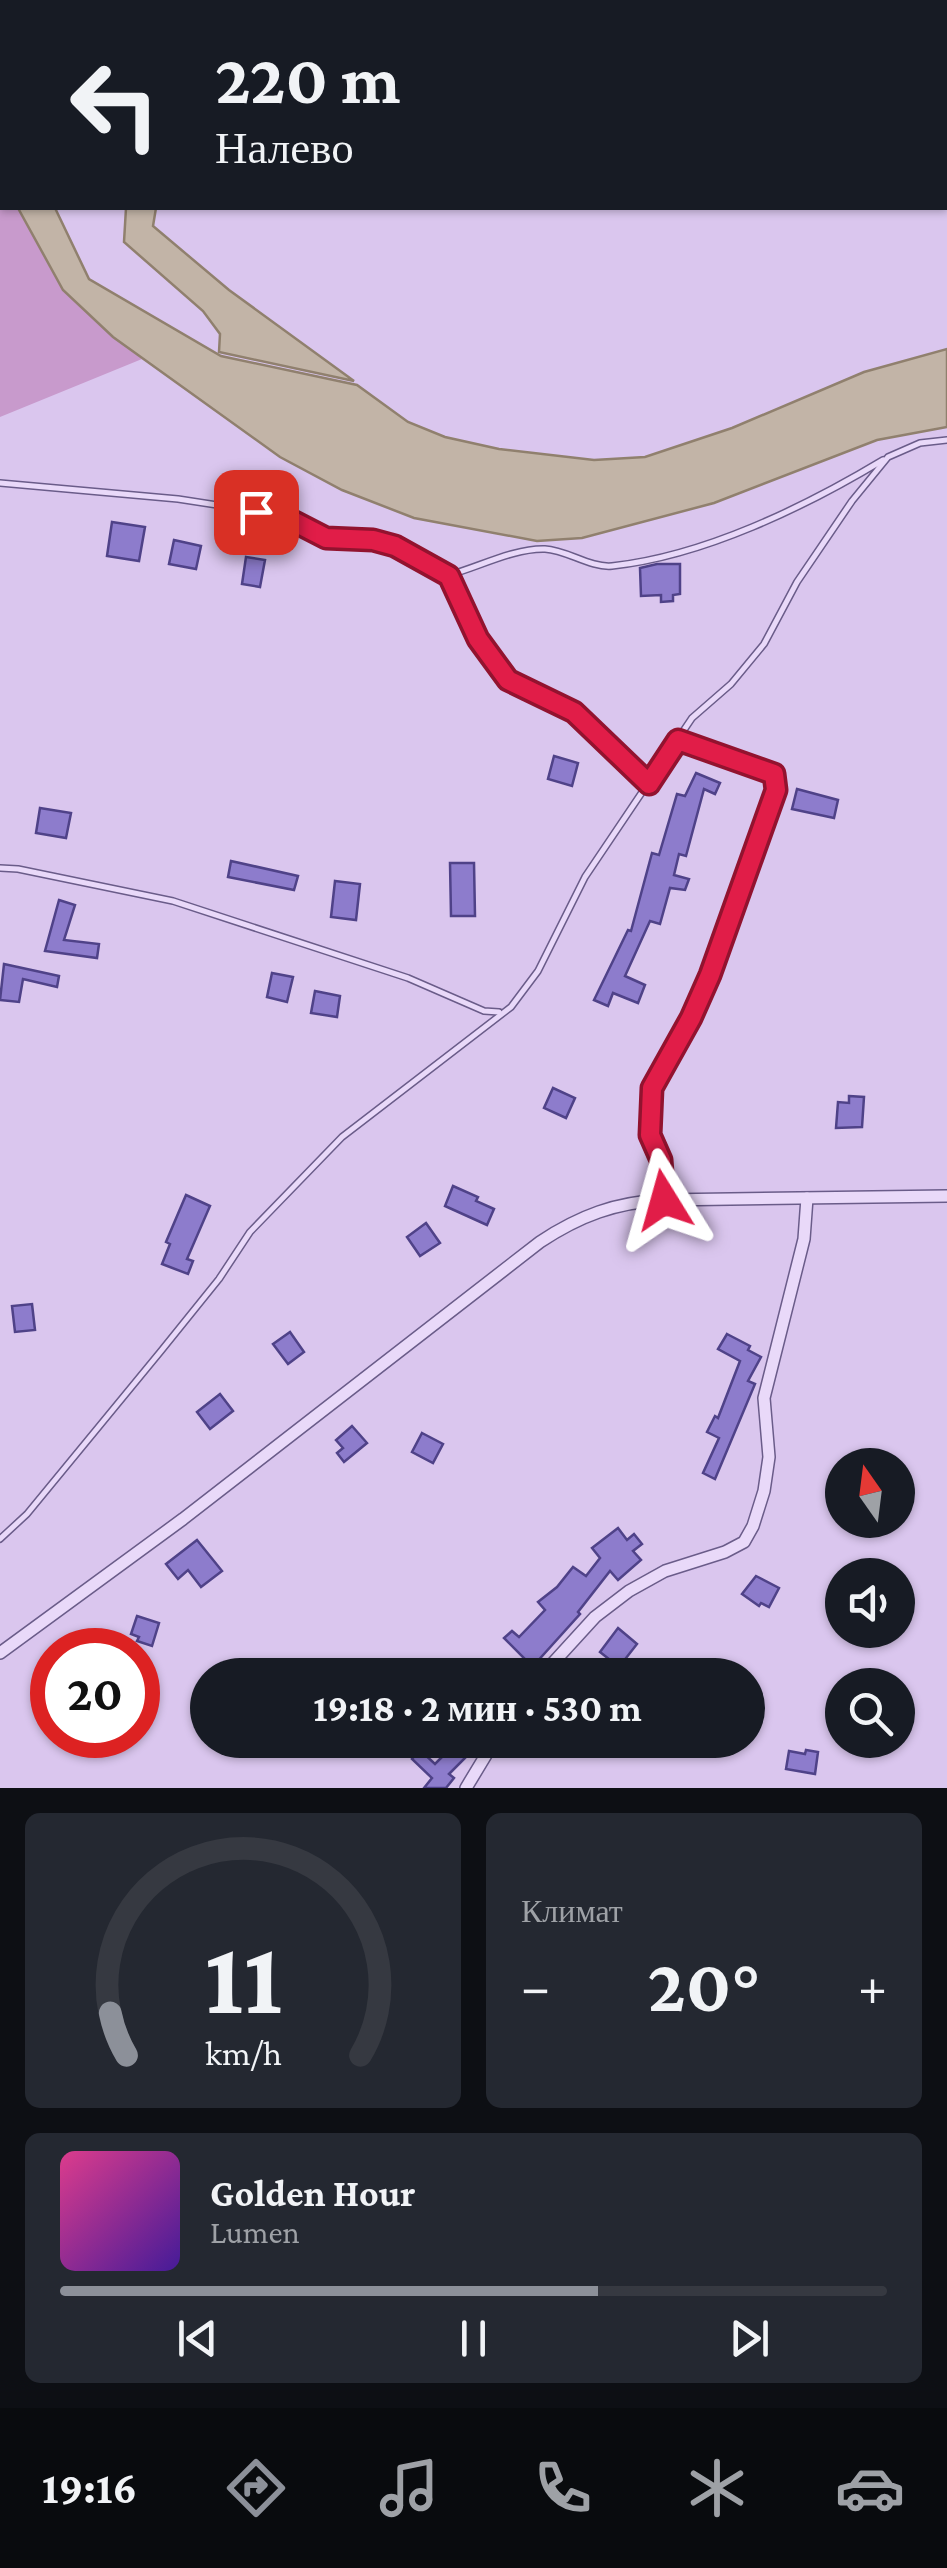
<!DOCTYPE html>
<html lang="ru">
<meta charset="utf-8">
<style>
:root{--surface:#171b24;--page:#242831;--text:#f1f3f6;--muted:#9ea1a6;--line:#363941;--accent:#8c9099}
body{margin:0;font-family:"Crimson Pro",serif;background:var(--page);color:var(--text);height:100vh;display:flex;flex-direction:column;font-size:38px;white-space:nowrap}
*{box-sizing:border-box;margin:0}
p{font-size:32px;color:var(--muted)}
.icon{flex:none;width:55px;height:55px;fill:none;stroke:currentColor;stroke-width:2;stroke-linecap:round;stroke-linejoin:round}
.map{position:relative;height:1788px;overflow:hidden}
.panel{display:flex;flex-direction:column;gap:25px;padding:25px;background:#0d0f14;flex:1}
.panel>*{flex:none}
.guide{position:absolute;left:0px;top:0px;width:948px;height:210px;box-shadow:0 2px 8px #0004;background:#171b24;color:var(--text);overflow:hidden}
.needle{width:65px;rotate:346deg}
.tools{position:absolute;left:825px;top:1448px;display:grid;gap:20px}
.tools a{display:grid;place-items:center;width:90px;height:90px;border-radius:50%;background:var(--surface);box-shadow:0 2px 8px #0004;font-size:50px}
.speed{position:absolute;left:30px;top:1628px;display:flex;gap:20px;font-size:50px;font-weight:700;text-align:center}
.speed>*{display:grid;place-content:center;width:130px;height:130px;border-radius:50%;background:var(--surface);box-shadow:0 2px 8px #0004;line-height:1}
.speed .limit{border:15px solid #d22;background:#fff;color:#111}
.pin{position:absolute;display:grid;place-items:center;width:85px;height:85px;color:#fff;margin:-42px;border-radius:20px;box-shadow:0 5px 15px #0006}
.me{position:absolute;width:110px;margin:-55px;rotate:352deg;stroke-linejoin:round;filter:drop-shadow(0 0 8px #0008)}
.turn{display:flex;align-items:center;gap:35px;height:210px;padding:0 50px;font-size:45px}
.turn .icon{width:130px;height:130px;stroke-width:2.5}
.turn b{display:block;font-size:70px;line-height:85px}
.big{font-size:75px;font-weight:700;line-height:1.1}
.panel .tile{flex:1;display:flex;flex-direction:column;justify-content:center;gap:15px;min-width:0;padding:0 35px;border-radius:15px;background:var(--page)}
.panel .dial{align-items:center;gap:0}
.dial svg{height:260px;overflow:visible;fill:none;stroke:var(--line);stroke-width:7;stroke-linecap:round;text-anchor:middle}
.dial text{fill:var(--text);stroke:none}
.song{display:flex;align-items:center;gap:30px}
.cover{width:120px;height:120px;border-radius:15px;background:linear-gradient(135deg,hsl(330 70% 55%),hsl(260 70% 35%))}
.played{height:10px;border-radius:5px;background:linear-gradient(90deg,var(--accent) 65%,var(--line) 65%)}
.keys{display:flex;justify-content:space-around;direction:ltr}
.heat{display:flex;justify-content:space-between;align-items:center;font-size:55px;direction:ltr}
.panel .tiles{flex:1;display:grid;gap:25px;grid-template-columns:1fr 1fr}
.tile:last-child{grid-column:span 2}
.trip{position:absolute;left:190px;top:1658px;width:575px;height:100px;border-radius:50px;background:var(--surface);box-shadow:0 2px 8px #0004;font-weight:700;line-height:100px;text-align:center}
.menu{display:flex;height:160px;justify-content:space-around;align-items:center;background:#090b0e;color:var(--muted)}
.menu .icon{width:70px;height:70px}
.menu .on{color:var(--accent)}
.menu b{font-size:45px;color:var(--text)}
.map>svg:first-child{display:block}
</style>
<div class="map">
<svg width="947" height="1788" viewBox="0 0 947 1788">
<rect width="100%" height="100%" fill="#dac6ee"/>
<path fill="#c89acc" d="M0 177 2 208H18L63 290 113 337 142 359 0 417Z"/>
<g fill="#c2b4a7" stroke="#90806e" stroke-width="2.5">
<path d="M18 208H55L89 279 221 356 357 385 408 422 445 437 499 449 594 460 645 457 732 428 864 372 947 349V427L877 440 714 503 582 538 537 541 414 518 342 490 280 457 113 337 63 290Z"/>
<path d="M126 208H156L153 226 229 290 354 381 219 352 220 334 203 311 124 242Z"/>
</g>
<g fill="#8d7ccc" stroke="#4f4288" stroke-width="2.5">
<path d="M112 522 145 527 139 561 107 556Z"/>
<path d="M174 540 201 546 196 569 169 564Z"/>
<path d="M246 557 265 560 260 587 242 584Z"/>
<path d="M657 564H680V594L673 595V601L661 602V595L641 596 640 568Z"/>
<path d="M554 756 578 763 572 786 548 779Z"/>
<path d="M696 773 720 783 715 794 704 789 686 856 679 854 674 875 689 879 685 890 670 888 660 924 650 921 625 976 645 985 638 1003 613 993 608 1006 594 1000 628 930 631 931 652 853 659 855 677 794 685 796Z"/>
<path d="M797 789 838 800 834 818 792 809Z"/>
<path d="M40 808 71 813 66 838 36 833Z"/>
<path d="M231 861 298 876 294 890 228 877Z"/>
<path d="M450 863H474L475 916H451Z"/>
<path d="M335 881 360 884 356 920 331 917Z"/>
<path d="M59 900 75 905 64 940 99 944 97 958 45 951Z"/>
<path d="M4 964 59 976 57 987 23 979 19 1002 0 1000Z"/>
<path d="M272 973 293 977 287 1002 267 997Z"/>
<path d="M315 991 340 996 337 1017 311 1013Z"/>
<path d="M553 1088 575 1098 566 1118 544 1108Z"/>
<path d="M849 1096 864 1097 862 1127 836 1128 838 1102 849 1103Z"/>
<path d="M453 1186 478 1197 476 1201 494 1209 487 1225 445 1206Z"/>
<path d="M186 1195 210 1206 187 1259 193 1261 188 1274 162 1264 170 1244 166 1242Z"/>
<path d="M426 1223 440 1243 420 1256 407 1237Z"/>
<path d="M32 1304 35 1330 15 1332 12 1306Z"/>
<path d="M290 1332 304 1352 288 1364 273 1344Z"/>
<path d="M727 1334 750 1346 748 1350 761 1357 748 1381 755 1384 715 1479 703 1473 719 1438 707 1432 715 1416 718 1418 740 1361 718 1349Z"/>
<path d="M220 1394 233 1411 210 1429 197 1412Z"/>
<path d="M352 1426 367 1443 344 1462 337 1453 343 1448 336 1440Z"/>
<path d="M422 1433 443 1444 433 1463 412 1452Z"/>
<path d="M618 1528 627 1540 634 1534 642 1544 633 1551 641 1560 618 1580 610 1571 578 1612 580 1614 525 1675H511L524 1658 504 1638 512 1631 519 1637 545 1610 538 1602 557 1587 573 1567 586 1576 600 1558 592 1548Z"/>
<path d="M197 1540 222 1571 201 1587 188 1570 178 1579 166 1564Z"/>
<path d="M756 1576 779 1588 769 1607 761 1603 759 1606 742 1594Z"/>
<path d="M137 1616 159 1623 152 1646 137 1641 139 1637 131 1634Z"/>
<path d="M618 1628 637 1644 619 1667 600 1652Z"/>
<path d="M459 1740 473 1750 449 1774 454 1778 446 1788H424L432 1778 412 1759 420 1750 435 1764Z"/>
<path d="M806 1750 818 1752 815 1774 786 1769 789 1751 805 1754Z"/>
</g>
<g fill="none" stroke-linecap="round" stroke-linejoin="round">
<defs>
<g id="lane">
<path d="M617 0 618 2"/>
<path d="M804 0 805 2"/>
<path d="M341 2V0"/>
<path d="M0 483 178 499 256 511 291 520 326 539 373 540 395 546 449 575C479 567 514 548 545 549 567 550 590 568 612 566 704 556 805 507 883 460"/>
<path d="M449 575 478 639 508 680 574 712 649 783"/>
<path d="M0 868 18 869 173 901 408 978 484 1011 499 1012"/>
<path d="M663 1197 661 1161 649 1135 652 1088 691 1018 710 975 777 785 771 771 679 740"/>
<path d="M0 1539 27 1514 161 1351 219 1279 250 1232 342 1137 511 1007 538 971 585 877 692 718 731 684 764 644 797 582 852 501 888 457 920 443 947 440"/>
</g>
<g id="street">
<path d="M170 0 174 2"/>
<path d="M945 201H947"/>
<path d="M0 1653 183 1519 540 1242C579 1216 616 1202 664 1200L947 1196"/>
<path d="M542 1675 595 1617 629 1591 665 1571 725 1552 744 1542 753 1526 764 1491 769 1457 764 1398 804 1239 807 1198"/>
<path d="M466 1788 495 1740"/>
</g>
</defs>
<use href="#lane" stroke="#6a5c89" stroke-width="8"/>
<use href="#street" stroke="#6a5c89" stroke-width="14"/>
<use href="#lane" stroke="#e9d9f9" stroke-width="5"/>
<use href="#street" stroke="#e9d9f9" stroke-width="11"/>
</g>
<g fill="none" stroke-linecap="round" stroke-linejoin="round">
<defs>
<path id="route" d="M256 512 291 520 326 538 373 540 395 546 449 576 478 639 508 680 574 712 649 784 678 740 774 774 776 790 710 975 691 1018 652 1088 650 1135 661 1160 664 1200"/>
</defs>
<use href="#route" stroke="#92132f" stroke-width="25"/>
<use href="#route" stroke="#e11d48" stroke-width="18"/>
</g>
</svg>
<div class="tools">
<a><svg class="needle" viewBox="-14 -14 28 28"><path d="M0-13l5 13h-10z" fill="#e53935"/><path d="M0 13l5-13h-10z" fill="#9ea1a6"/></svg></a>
<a><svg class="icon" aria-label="sound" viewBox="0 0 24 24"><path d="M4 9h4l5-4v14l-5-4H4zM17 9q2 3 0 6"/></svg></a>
<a><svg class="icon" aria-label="search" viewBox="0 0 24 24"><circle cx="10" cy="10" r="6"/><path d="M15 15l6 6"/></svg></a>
</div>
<div class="speed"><div class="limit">20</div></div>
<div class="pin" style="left:256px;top:512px;background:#d93025"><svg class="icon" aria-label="arrive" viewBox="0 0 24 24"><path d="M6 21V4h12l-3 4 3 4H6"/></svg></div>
<svg class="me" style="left:664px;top:1200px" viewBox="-20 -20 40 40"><path d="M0-17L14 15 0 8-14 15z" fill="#e11d48" stroke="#fff" stroke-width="4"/></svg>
<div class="trip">19:18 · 2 мин · 530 m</div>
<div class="guide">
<div class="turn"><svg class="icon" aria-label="left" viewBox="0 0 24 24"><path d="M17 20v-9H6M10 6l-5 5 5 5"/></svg><div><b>220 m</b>Налево</div></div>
</div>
</div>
<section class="panel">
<div class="tiles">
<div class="tile dial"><svg viewBox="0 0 100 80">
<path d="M14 69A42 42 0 1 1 86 69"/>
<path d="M14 69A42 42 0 0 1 9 56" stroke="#8c9099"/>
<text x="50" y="56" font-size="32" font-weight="700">11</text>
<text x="50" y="72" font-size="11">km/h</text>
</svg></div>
<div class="tile"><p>Климат</p>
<div class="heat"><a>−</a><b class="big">20°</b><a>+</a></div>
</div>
<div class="tile">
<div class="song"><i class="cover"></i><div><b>Golden Hour</b><p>Lumen</p></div></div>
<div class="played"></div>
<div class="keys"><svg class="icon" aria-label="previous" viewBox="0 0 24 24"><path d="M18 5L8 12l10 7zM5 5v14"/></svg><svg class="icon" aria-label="pause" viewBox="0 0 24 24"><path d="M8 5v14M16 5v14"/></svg><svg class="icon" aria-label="next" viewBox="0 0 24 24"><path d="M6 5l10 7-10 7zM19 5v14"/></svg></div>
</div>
</div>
</section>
<nav class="menu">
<b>19:16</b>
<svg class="icon on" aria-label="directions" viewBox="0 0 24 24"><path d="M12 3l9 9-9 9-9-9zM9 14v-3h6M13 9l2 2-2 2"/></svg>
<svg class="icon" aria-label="music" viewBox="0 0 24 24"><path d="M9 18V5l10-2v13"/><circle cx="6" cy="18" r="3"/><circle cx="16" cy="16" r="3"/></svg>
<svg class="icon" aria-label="phone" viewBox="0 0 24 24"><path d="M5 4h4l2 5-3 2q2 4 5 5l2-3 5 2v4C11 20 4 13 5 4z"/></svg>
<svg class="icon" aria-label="climate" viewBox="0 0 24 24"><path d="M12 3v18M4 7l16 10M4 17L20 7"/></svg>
<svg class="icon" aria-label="car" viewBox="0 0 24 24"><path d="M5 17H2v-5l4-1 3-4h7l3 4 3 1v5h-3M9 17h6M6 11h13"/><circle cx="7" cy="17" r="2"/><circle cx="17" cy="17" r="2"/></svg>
</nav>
